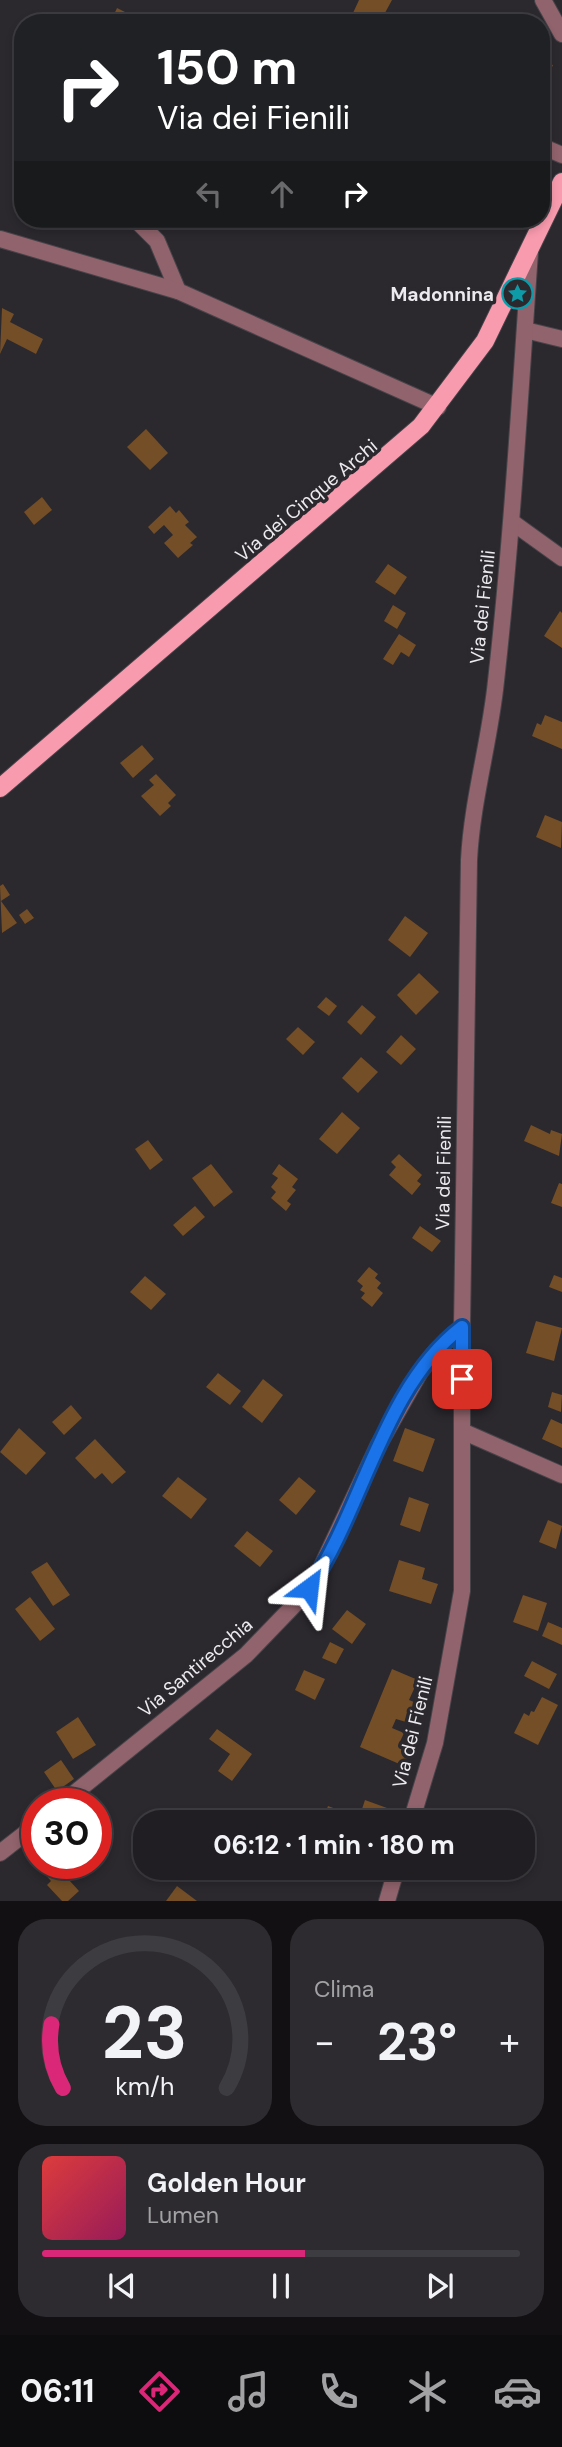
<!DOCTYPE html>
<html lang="it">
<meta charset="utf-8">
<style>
:root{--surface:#201e22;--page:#2d2b2f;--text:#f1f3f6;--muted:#a2a2a5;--line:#3d3c40;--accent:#db2777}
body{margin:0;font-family:"DM Sans",sans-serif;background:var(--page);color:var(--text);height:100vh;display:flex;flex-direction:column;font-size:26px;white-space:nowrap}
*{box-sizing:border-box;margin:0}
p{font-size:23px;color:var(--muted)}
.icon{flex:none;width:38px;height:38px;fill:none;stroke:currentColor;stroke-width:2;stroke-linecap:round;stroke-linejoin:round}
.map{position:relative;height:1901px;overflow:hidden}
.side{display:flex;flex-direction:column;gap:18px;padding:18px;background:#121013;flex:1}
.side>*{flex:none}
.guide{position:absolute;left:14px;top:14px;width:536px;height:214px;border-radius:28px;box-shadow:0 4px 10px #0003,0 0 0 2px var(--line);background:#202124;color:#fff;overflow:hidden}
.speed{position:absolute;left:21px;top:1788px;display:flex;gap:14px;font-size:35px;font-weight:700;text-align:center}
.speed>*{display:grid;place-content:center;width:91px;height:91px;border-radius:50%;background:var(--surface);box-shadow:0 4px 10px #0003,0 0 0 2px var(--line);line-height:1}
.speed .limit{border:10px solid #d22;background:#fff;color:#111}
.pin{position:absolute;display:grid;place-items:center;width:60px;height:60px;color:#fff;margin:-30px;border-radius:14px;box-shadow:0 4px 10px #0006}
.me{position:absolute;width:77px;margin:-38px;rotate:30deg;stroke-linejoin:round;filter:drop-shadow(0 0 5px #0008)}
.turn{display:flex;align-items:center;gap:24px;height:147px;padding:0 28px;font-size:32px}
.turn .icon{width:91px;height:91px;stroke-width:2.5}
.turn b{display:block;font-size:49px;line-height:60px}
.lanes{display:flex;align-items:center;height:66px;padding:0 28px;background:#0003;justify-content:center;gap:35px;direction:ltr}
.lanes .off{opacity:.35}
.big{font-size:52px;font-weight:700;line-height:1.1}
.side .tile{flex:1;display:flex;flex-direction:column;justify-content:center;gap:10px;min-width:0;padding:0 24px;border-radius:28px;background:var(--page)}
.side .dial{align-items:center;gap:0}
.dial svg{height:182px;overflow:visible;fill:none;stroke:var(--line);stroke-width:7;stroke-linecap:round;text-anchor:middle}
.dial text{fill:var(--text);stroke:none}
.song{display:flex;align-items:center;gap:21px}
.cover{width:84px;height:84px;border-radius:10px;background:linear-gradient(135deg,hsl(0 70% 55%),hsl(330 70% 35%))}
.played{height:7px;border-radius:4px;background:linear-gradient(90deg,var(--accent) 55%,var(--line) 55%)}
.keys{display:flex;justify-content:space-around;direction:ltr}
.heat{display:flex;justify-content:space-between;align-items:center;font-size:38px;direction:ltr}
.side .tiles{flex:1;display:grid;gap:18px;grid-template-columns:1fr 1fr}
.tile:last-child{grid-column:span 2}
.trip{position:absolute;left:133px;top:1810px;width:402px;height:70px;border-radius:28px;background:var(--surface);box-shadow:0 4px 10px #0003,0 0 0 2px var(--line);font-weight:700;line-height:70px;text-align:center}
.dock{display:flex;height:112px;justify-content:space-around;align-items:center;background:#0d0c0e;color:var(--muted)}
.dock .icon{width:49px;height:49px}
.dock .current{color:var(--accent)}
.dock b{font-size:32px;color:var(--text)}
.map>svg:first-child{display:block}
</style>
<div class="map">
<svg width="562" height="1901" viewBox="0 0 562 1901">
<rect width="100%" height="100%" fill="#2b282e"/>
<g fill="#734e27">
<path d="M359 0H392L380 22 371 17 368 21 353 13Z"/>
<path d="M117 8 143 21 142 23H110Z"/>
<path d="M543 61 553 65 547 78 541 75Z"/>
<path d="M2 308 14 314 10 322 43 339 36 354 7 339 0 354Z"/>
<path d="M146 429 168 453 150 470 127 447Z"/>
<path d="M42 497 52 510 34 525 24 512Z"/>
<path d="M170 506 176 513 179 510 189 522 185 525 197 537 190 543 193 545 178 558 164 543 173 535 164 525 154 534 148 527Z"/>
<path d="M388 564 407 577 395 595 375 582Z"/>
<path d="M393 605 406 613 397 629 384 621Z"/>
<path d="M560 611 562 613V648L544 636Z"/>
<path d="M399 634 416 645 409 657 401 652 393 665 383 659Z"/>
<path d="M545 715 562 722V749L532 736 537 723 541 725Z"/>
<path d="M142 745 154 759 133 778 120 763Z"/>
<path d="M156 774 176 795 168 803 171 806 160 816 141 796 154 785 149 780Z"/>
<path d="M545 815 562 822 561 848 536 837Z"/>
<path d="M3 884 10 895 1 901 17 923 2 933 0 886Z"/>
<path d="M27 909 34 918 25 924 19 915Z"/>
<path d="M405 916 428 933 410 957 388 940Z"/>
<path d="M419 973 439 992 416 1015 397 995Z"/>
<path d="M326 997 337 1006 329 1016 317 1007Z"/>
<path d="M362 1005 376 1017 361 1035 347 1022Z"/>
<path d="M298 1027 315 1042 303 1055 286 1039Z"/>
<path d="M401 1035 416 1049 401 1065 386 1052Z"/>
<path d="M361 1057 378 1072 358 1093 342 1078Z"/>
<path d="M342 1112 360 1128 337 1154 319 1139Z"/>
<path d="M531 1125 550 1134 551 1130 562 1134 559 1156 524 1141Z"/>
<path d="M148 1140 163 1160 150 1170 135 1149Z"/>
<path d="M399 1154 422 1175 417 1181 421 1184 412 1195 389 1175 396 1167 391 1162Z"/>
<path d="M211 1164 233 1192 214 1207 192 1178Z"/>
<path d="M279 1164 298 1179 292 1187 296 1190 287 1201 291 1204 286 1211 271 1198 276 1192 271 1187 278 1178 272 1174Z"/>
<path d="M559 1183 562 1184V1207L551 1203Z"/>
<path d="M195 1206 205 1217 183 1236 173 1225Z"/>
<path d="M420 1226 441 1241 432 1252 412 1238Z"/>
<path d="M369 1267 378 1274 375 1278 381 1283 377 1288 383 1293 372 1307 361 1298 365 1293 360 1290 363 1286 357 1281Z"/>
<path d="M554 1275 562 1278V1292L549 1287Z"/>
<path d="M145 1276 166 1294 151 1310 130 1292Z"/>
<path d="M536 1321 562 1328 554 1361 526 1353Z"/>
<path d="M218 1373 241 1391 230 1405 206 1387Z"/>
<path d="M263 1379 283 1395 262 1423 242 1407Z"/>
<path d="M552 1392 562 1395 561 1412 548 1407Z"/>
<path d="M71 1405 82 1418 64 1435 52 1422Z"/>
<path d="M551 1419 562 1424V1448L542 1439Z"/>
<path d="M19 1428 46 1453 26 1475 0 1452Z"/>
<path d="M405 1428 435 1439 423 1472 393 1461Z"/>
<path d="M95 1439 126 1472 112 1484 102 1473 95 1479 75 1458Z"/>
<path d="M178 1477 207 1499 191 1519 162 1496Z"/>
<path d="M299 1477 316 1491 296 1515 279 1500Z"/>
<path d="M409 1497 429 1504 420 1532 400 1525Z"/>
<path d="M548 1520 562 1526 556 1549 539 1542Z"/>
<path d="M247 1531 273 1551 260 1567 234 1546Z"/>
<path d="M399 1560 425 1568 422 1579 438 1584 431 1604 389 1591Z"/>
<path d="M47 1562 70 1595 53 1606 31 1572Z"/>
<path d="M523 1595 547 1603 538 1631 513 1622Z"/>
<path d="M30 1597 55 1629 40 1641 15 1609Z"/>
<path d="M347 1610 366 1624 352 1644 332 1629Z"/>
<path d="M548 1622 562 1628V1645L542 1636Z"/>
<path d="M330 1642 344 1649 336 1664 322 1658Z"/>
<path d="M532 1661 557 1674 549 1689 524 1676Z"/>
<path d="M392 1669 418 1680 409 1700 414 1702 406 1722 396 1719 392 1728 404 1733 398 1746 410 1751 404 1766 360 1747Z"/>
<path d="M304 1670 325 1679 315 1700 295 1690Z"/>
<path d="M542 1697 558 1705 538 1745 514 1733 524 1713 529 1716 531 1711 534 1712Z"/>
<path d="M78 1717 96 1745 73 1759 56 1732Z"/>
<path d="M217 1729 252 1754 232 1781 218 1771 230 1754 209 1739Z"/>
<path d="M61 1760 74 1779 57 1791 44 1772Z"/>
<path d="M365 1800 387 1808 382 1822 358 1821Z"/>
<path d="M328 1806 344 1812 341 1822H322Z"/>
<path d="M51 1865 57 1871 59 1869 79 1891 68 1901H62L47 1885 51 1881 43 1872Z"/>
<path d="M177 1886 197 1901H166Z"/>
</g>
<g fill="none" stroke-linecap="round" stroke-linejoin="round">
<defs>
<g id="minor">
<path d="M543 0 562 34"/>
<path d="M541 146 562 155"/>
<path d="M135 219 157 241 178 291 438 407"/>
<path d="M0 239 178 291"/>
<path d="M525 330 562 339"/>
<path d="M512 522 562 558"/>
<path d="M462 1431 562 1475"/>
<path d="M61 1804 246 1655 300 1599 320 1570 378 1446 420 1372 436 1351 462 1327"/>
<path d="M411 1822 435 1743 462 1591V1327L469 860C472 800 490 741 496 681 512 538 520 395 530 252"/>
<path d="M0 1853 37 1824"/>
<path d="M387 1901 397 1867"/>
</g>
<path id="major" d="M0 788 421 426 485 341 562 182"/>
</defs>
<use href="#minor" stroke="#464349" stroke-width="18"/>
<use href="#major" stroke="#464349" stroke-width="20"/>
<use href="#minor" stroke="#91636c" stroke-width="16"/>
<use href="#major" stroke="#f99baf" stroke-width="18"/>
</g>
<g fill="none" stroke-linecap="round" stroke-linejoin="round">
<defs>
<path id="route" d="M309 1588C363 1510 383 1387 462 1327V1379"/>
</defs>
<use href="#route" stroke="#114b97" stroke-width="18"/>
<use href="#route" stroke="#1a73e8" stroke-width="12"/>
</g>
<defs>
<symbol id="sight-ring" viewBox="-11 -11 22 22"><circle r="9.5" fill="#2b282e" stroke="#0f9aa8" stroke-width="1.5"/><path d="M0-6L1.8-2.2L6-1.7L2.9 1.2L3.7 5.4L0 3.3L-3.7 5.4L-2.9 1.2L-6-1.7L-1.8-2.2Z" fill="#0f9aa8"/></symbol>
</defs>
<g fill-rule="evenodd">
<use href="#sight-ring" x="500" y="276" width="35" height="35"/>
</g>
<g text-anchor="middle" stroke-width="7" stroke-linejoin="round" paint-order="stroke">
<g font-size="19" font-weight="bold" fill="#eceaee" stroke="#2b282e" text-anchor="end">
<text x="494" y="301">Madonnina</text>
</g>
<g font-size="19" fill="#eceaee" stroke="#2b282e">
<text transform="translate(306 500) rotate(-40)" y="7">Via dei Cinque Archi</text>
<text transform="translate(482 607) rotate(-84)" y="7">Via dei Fienili</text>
<text transform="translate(443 1173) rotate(-89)" y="7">Via dei Fienili</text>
<text transform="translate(195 1667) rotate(-40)" y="7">Via Santirecchia</text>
<text transform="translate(412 1732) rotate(-76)" y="7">Via dei Fienili</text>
</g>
</g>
</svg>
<div class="speed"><div class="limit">30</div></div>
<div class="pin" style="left:462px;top:1379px;background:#d93025"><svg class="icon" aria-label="arrive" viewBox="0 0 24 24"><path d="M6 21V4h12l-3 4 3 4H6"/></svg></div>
<svg class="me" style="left:309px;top:1588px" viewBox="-20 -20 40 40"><path d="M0-17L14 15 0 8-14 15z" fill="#1a73e8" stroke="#fff" stroke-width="4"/></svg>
<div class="trip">06:12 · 1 min · 180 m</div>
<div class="guide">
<div class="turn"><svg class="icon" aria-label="right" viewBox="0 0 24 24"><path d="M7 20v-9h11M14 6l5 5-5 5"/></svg><div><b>150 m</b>Via dei Fienili</div></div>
<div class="lanes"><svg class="icon off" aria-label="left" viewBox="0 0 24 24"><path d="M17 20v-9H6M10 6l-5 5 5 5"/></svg><svg class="icon off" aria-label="ahead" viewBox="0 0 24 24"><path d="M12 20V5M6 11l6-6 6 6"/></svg><svg class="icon" aria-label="right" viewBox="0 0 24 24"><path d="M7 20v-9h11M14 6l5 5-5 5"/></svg></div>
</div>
</div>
<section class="side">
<div class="tiles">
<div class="tile dial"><svg viewBox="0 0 100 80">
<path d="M14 69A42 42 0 1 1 86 69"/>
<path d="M14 69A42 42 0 0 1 9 41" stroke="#db2777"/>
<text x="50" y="56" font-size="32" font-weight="700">23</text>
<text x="50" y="72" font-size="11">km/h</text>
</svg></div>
<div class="tile"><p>Clima</p>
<div class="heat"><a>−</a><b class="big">23°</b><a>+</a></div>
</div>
<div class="tile">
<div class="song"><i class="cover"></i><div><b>Golden Hour</b><p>Lumen</p></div></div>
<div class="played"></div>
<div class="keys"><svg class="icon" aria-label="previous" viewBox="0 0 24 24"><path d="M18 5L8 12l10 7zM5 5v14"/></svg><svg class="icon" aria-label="pause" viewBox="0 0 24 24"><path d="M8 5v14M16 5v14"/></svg><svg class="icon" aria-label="next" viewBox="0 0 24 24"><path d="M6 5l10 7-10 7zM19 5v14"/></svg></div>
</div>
</div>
</section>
<nav class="dock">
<b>06:11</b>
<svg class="icon current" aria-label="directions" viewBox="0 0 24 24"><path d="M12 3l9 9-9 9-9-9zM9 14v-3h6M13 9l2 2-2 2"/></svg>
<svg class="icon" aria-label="music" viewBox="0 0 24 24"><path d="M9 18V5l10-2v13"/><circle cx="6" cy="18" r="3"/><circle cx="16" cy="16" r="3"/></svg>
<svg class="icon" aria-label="phone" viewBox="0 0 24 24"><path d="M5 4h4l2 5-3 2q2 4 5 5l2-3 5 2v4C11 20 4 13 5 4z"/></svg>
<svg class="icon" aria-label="climate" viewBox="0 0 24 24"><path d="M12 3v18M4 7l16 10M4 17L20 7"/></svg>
<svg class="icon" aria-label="car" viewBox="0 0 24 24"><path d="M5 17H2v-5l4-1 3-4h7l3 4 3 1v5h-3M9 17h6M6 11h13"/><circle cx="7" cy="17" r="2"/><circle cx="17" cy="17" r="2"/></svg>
</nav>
